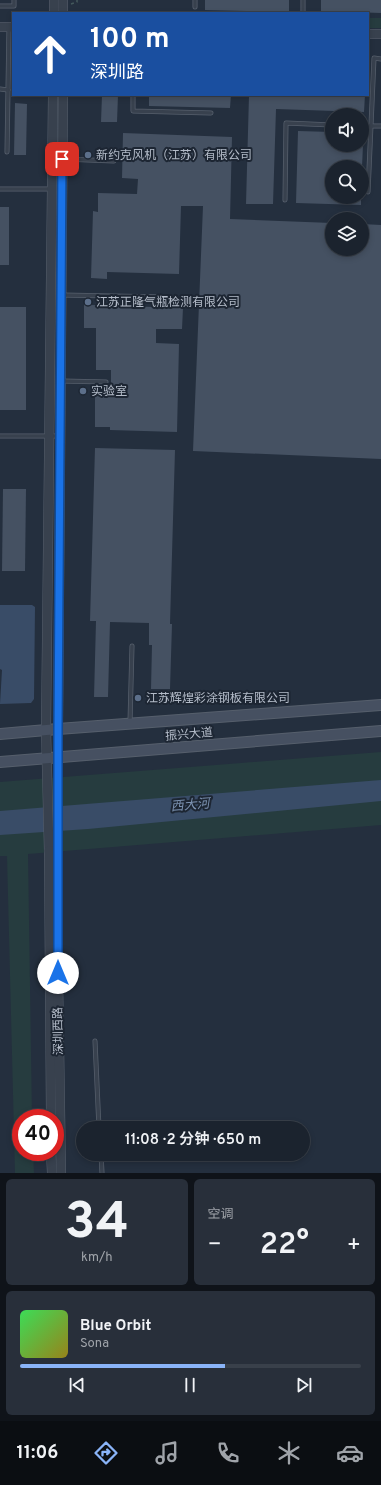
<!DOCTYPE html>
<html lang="zh">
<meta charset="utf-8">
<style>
:root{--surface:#1b232e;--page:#282f3a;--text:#f1f3f6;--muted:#a0a4aa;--line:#39404a;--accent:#8ab4f8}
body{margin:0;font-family:Overpass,"Noto Sans SC",sans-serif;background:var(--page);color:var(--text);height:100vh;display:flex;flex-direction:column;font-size:15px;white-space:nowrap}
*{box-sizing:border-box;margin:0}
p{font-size:13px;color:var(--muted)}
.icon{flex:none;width:22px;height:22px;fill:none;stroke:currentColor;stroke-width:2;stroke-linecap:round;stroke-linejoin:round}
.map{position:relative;height:1173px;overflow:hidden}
.sheet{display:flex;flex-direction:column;gap:6px;padding:6px;background:#0f1319;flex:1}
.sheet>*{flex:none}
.hud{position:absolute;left:12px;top:12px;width:357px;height:84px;border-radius:0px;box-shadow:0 2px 6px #0003,0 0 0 1px var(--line);background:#1a4fa0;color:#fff;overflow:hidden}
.controls{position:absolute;left:325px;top:108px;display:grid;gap:8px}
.controls a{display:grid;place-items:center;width:44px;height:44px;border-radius:50%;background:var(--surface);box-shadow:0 2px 6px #0003,0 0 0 1px var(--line);font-size:20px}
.speed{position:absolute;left:12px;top:1109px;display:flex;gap:8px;font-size:20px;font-weight:700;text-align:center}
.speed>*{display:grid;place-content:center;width:52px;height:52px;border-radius:50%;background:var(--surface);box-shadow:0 2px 6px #0003,0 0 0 1px var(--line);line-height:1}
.speed .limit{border:6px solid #d22;background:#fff;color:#111}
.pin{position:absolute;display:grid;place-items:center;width:34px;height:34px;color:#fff;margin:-17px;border-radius:8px;box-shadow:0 2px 6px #0006}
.me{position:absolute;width:44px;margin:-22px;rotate:0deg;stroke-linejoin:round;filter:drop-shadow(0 0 3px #0008)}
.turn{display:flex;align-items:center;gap:14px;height:84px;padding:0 12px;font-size:18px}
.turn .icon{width:52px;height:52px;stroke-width:2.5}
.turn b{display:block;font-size:28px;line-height:34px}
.big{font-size:30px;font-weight:600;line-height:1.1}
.sheet .card{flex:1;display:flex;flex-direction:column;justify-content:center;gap:6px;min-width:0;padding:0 14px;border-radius:6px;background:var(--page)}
.sheet .dial{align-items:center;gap:0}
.dial b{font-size:52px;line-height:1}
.song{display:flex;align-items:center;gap:12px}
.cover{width:48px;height:48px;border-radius:6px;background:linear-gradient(135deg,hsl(130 70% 55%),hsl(50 70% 35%))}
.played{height:4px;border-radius:2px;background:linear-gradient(90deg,var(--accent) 60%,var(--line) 60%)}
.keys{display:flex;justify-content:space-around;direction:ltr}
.heat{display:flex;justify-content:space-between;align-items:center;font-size:22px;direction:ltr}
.sheet .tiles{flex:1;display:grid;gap:6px;grid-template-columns:1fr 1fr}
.card:last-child{grid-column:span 2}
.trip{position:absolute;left:76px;top:1121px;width:234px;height:40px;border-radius:20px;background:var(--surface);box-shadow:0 2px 6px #0003,0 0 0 1px var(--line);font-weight:600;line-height:40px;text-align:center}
.tabs{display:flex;height:64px;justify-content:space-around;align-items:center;background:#0b0e12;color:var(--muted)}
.tabs .icon{width:28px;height:28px}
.tabs .selected{color:var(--accent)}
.tabs b{font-size:18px;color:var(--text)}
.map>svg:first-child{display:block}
</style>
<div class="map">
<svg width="381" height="1173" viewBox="0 0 381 1173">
<rect width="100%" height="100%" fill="#242f3e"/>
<g fill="#263c3f">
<rect x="368" y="18" width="13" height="10"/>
<path d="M381 752V825L28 854 32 1118H21V1152H33L34 1173H15L7 856H0V782Z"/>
</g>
<g fill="#394c67">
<path d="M0 605H32L35 607 34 699 31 703 0 704 2 670 0 669Z"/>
<path d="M381 780V801L88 829 0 835V811Z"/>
</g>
<g fill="#455162">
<path d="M205 0H289V12L205 10Z"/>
<path d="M321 0H381V13L321 11Z"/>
<path d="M102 95H118L117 122H101Z"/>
<path d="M149 95H231L230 108 149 106Z"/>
<path d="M249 95H365L364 112 276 109 273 204H246Z"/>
<path d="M15 103 27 104 26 155H14Z"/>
<path d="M298 131 332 132V145H363L362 167H332V197H361V205L296 203Z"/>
<path d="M123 133 232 137 230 219 332 223V249H362V224L381 225V459L193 451 203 206H181L179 274 107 272V279L91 278 93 211 98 212V193L137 194 138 179 122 178Z"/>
<rect x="0" y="207" width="9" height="58"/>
<path d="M84 303H91V305L183 308 182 329H156V343L179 344 177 432 110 430V427H95V394L111 395V370H96V328H84Z"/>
<rect x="0" y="307" width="26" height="103"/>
<path d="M95 448 175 450 170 624H172L170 689H151L152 645H149V623L110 622 108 697H94L96 621H90Z"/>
<path d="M3 489H26L25 571H2Z"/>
</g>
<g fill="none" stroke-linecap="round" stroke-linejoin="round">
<defs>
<g id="service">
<path d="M0 6H14V0"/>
<path d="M195 7V0"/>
<path d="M303 13V0"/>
<path d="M0 89 8 90"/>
<path d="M133 95V111L211 113"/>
<path d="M362 126H381"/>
<path d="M7 152 9 27"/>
<path d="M63 159 114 161"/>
<path d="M0 189H51"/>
<path d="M368 192 374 58 381 59"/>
<path d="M285 200 286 123 332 125"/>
<path d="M62 295 163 297"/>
<path d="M62 381 106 382"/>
<path d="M0 436H59"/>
<path d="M130 722 132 646"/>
<path d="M95 1041 99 1128"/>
<path d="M101 1154 102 1173"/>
</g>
<g id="tertiary">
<path d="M63 0V13"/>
<path d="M54 13V0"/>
<path d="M0 27H13"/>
<path d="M368 34H381"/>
<path d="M49 851 46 729 53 95"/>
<path d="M51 1118 49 851H55"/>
<path d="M51 1152 52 1173"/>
<path d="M61 1173 58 973V729L63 95"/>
</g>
<g id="secondary">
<path d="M0 734 58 729 381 705"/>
<path d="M0 762 381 731"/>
</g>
</defs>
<use href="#service" stroke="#565f6c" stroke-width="5"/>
<use href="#tertiary" stroke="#565f6c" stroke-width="10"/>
<use href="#secondary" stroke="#565f6c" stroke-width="12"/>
<path stroke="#44595c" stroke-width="1.5" stroke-dasharray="3 3" stroke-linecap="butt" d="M71 4 77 2V0"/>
<use href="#service" stroke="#38414e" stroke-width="3.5"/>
<use href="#tertiary" stroke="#38414e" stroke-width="9"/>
<use href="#secondary" stroke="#465061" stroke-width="10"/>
</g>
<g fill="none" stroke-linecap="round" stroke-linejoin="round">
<defs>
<path id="route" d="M58 973V728L62 159"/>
</defs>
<use href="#route" stroke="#114b97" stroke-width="10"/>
<use href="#route" stroke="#1a73e8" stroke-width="7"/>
</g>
<g fill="#5c6f8a" stroke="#1d2633" stroke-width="1.5">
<circle cx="88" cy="155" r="4"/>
<circle cx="88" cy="302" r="4"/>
<circle cx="83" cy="391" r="4"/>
<circle cx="138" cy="698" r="4"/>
</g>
<g text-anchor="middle" stroke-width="4" stroke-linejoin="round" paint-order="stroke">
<g font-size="12" fill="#b4bcc9" stroke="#1d2633" text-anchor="start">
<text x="96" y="159">新约克风机（江苏）有限公司</text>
<text x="96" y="306">江苏正隆气瓶检测有限公司</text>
<text x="91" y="395">实验室</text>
<text x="146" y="702">江苏辉煌彩涂钢板有限公司</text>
</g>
<g font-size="12" fill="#b4bcc9" stroke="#1d2633">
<text transform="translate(189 734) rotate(-5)" y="4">振兴大道</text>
<text transform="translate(58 1031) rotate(-91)" y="4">深圳西路</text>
</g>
<g font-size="13" font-style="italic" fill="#7c92b1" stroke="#1d2633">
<text transform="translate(190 804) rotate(-5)" y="5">西大河</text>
</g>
</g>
</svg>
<div class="controls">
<a><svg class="icon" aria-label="sound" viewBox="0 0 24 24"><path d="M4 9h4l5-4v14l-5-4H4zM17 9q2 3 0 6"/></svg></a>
<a><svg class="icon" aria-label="search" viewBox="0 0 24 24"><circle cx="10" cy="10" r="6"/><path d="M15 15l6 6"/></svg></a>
<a><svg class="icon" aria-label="layers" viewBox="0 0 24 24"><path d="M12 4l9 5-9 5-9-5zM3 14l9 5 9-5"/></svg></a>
</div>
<div class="speed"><div class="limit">40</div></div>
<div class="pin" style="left:62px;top:159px;background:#d93025"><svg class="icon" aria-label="arrive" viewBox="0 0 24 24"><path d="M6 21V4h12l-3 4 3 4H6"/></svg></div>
<svg class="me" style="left:58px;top:973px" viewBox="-20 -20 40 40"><circle r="19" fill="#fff"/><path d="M0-13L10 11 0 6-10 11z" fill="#1a73e8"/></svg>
<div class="trip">11:08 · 2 分钟 · 650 m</div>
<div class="hud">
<div class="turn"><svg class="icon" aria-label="ahead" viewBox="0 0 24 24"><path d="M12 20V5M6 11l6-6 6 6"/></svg><div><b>100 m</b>深圳路</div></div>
</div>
</div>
<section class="sheet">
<div class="tiles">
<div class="card dial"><b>34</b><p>km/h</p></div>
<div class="card"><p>空调</p>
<div class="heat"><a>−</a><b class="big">22°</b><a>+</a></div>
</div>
<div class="card">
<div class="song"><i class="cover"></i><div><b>Blue Orbit</b><p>Sona</p></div></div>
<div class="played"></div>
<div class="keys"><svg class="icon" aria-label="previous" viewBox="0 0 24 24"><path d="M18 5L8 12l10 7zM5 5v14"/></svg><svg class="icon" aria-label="pause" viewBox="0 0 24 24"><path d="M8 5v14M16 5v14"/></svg><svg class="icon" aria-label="next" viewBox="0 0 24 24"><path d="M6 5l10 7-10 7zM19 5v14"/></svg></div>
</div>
</div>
</section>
<nav class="tabs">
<b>11:06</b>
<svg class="icon selected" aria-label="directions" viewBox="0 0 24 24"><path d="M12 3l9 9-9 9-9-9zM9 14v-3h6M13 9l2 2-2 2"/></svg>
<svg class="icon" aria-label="music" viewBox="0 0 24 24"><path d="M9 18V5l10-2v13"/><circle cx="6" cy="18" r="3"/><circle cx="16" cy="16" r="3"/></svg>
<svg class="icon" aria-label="phone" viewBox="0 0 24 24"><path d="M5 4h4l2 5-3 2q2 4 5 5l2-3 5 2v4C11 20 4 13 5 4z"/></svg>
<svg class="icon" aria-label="climate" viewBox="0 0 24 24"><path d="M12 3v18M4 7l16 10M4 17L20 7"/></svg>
<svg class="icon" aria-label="car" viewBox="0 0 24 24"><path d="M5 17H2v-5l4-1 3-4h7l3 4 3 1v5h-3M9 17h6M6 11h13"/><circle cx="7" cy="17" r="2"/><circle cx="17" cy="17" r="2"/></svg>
</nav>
